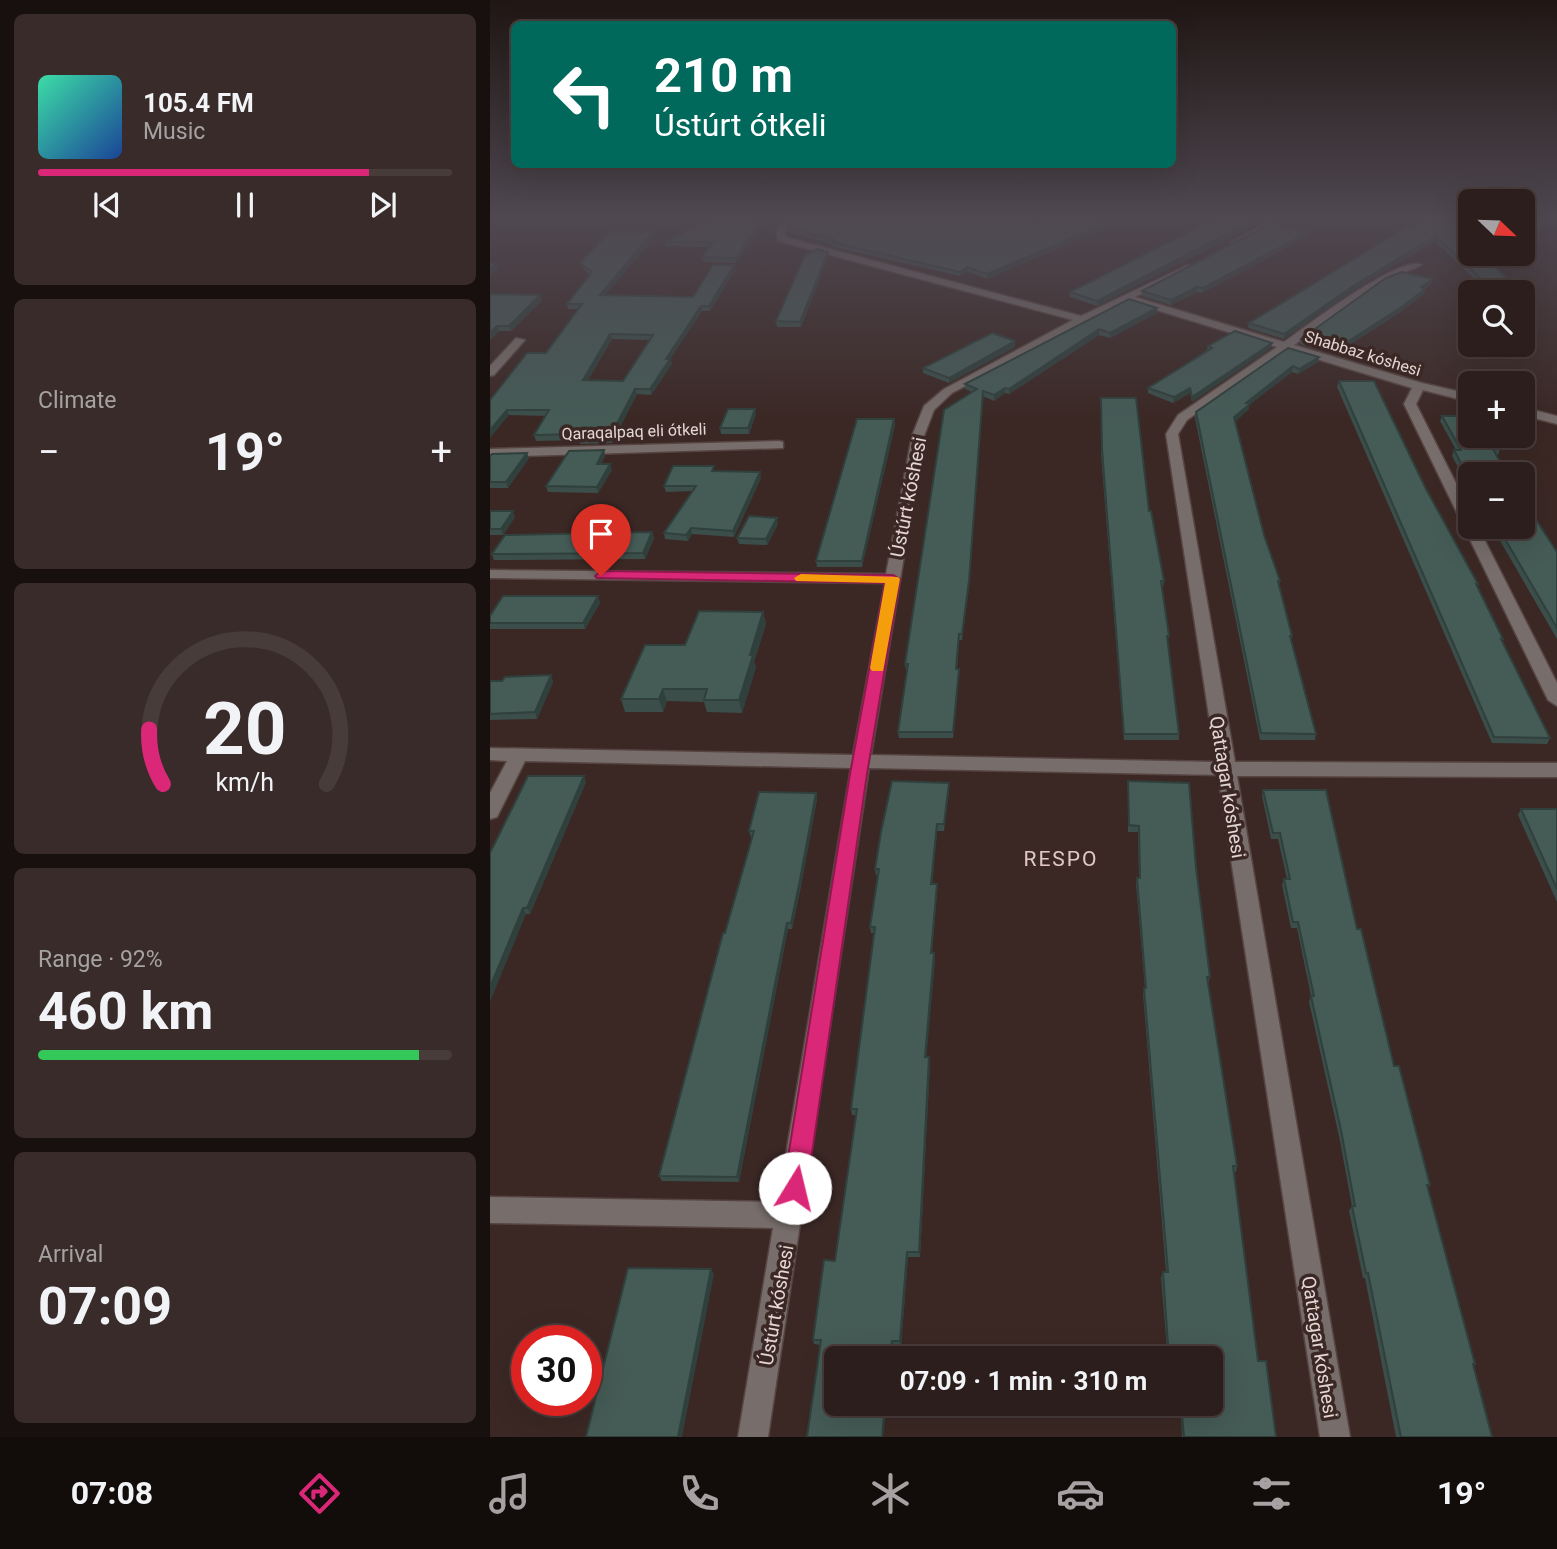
<!DOCTYPE html>
<meta charset="utf-8">
<style>
:root{--surface:#2c1e1c;--page:#382b29;--text:#f1f3f6;--muted:#a6a2a3;--line:#483c3b;--accent:#db2777}
body{margin:0;font-family:Roboto,sans-serif;background:var(--page);color:var(--text);height:100vh;display:flex;flex-direction:column;font-size:26px;white-space:nowrap}
*{box-sizing:border-box;margin:0}
p{font-size:23px;color:var(--muted)}
.icon{flex:none;width:38px;height:38px;fill:none;stroke:currentColor;stroke-width:2;stroke-linecap:round;stroke-linejoin:round}
.map{position:relative;flex:1;overflow:hidden}
.sheet{display:flex;flex-direction:column;gap:14px;padding:14px;background:#18100f;width:490px}
.sheet>*{flex:none}
.guide{position:absolute;left:21px;top:21px;width:665px;height:147px;border-radius:10px;box-shadow:0 7px 28px #0002,0 0 0 2px var(--line);background:#00695c;color:#fff;overflow:hidden}
.needle{width:46px;rotate:113deg}
.controls{position:absolute;left:968px;top:189px;display:grid;gap:14px}
.controls a{display:grid;place-items:center;width:77px;height:77px;border-radius:10px;background:var(--surface);box-shadow:0 7px 28px #0002,0 0 0 2px var(--line);font-size:35px}
.speed{position:absolute;left:21px;top:1325px;display:flex;gap:14px;font-size:35px;font-weight:700;text-align:center}
.speed>*{display:grid;place-content:center;width:91px;height:91px;border-radius:50%;background:var(--surface);box-shadow:0 7px 28px #0002,0 0 0 2px var(--line);line-height:1}
.speed .limit{border:10px solid #d22;background:#fff;color:#111}
.pin{position:absolute;display:grid;place-items:center;width:60px;height:60px;color:#fff;margin:-72px -30px;border-radius:50% 50% 50% 0;rotate:-45deg;box-shadow:0 0 7px #0007}
.pin .icon{rotate:45deg}
.me{position:absolute;width:77px;margin:-38px;rotate:9deg;stroke-linejoin:round;filter:drop-shadow(0 0 5px #0008)}
.turn{display:flex;align-items:center;gap:24px;height:147px;padding:0 28px;font-size:32px}
.turn .icon{width:91px;height:91px;stroke-width:2.5}
.turn b{display:block;font-size:49px;line-height:60px}
.big{font-size:52px;font-weight:700;line-height:1.1}
.sheet .tile{flex:1;display:flex;flex-direction:column;justify-content:center;gap:10px;min-width:0;padding:0 24px;border-radius:10px;background:var(--page)}
.sheet .dial{align-items:center;gap:0}
.dial svg{height:182px;overflow:visible;fill:none;stroke:var(--line);stroke-width:7;stroke-linecap:round;text-anchor:middle}
.dial text{fill:var(--text);stroke:none}
.song{display:flex;align-items:center;gap:21px}
.cover{width:84px;height:84px;border-radius:10px;background:linear-gradient(135deg,hsl(160 70% 55%),hsl(220 70% 35%))}
.played{height:7px;border-radius:4px;background:linear-gradient(90deg,var(--accent) 80%,var(--line) 80%)}
.keys{display:flex;justify-content:space-around;direction:ltr}
.heat{display:flex;justify-content:space-between;align-items:center;font-size:38px;direction:ltr}
.charge{height:10px;border-radius:5px;background:linear-gradient(90deg,#34c759 92%,var(--line) 0)}
.trip{position:absolute;left:334px;top:1346px;width:399px;height:70px;border-radius:10px;background:var(--surface);box-shadow:0 7px 28px #0002,0 0 0 2px var(--line);font-weight:700;line-height:70px;text-align:center}
.tabs{display:flex;height:112px;justify-content:space-around;align-items:center;background:#120c0b;color:var(--muted)}
.tabs .icon{width:49px;height:49px}
.tabs .selected{color:var(--accent)}
.tabs b{font-size:32px;color:var(--text)}
main{display:flex;flex:1;min-height:0}
.map>svg:first-child{display:block}
</style>
<main>
<section class="sheet">
<div class="tile">
<div class="song"><i class="cover"></i><div><b>105.4 FM</b><p>Music</p></div></div>
<div class="played"></div>
<div class="keys"><svg class="icon" aria-label="previous" viewBox="0 0 24 24"><path d="M18 5L8 12l10 7zM5 5v14"/></svg><svg class="icon" aria-label="pause" viewBox="0 0 24 24"><path d="M8 5v14M16 5v14"/></svg><svg class="icon" aria-label="next" viewBox="0 0 24 24"><path d="M6 5l10 7-10 7zM19 5v14"/></svg></div>
</div>
<div class="tile"><p>Climate</p>
<div class="heat"><a>−</a><b class="big">19°</b><a>+</a></div>
</div>
<div class="tile dial"><svg viewBox="0 0 100 80">
<path d="M14 69A42 42 0 1 1 86 69"/>
<path d="M14 69A42 42 0 0 1 8 45" stroke="#db2777"/>
<text x="50" y="56" font-size="32" font-weight="700">20</text>
<text x="50" y="72" font-size="11">km/h</text>
</svg></div>
<div class="tile"><p>Range · 92%</p><b class="big">460 km</b><div class="charge"></div></div>
<div class="tile"><p>Arrival</p><b class="big">07:09</b></div>
</section>
<div class="map">
<svg width="1067" height="1437" viewBox="0 0 1067 1437">
<rect width="100%" height="100%" fill="#3b2825"/>
<g fill="none" stroke-linecap="round" stroke-linejoin="round">
<defs>
<g id="minor">
<path d="M296 218H305L295 231V237L591 316 698 265 701 266V270L645 297 794 342C815 327 912 253 932 265L894 281 804 345 932 383 980 394V402L933 390 926 404 980 511V527H988L1067 683V706L1058 700 914 404 922 388 797 350 697 420 688 434 745 762 1067 763V777L747 776 860 1437H830L728 775 379 768 312 1211 314 1215 310 1224 278 1437H248L283 1228 0 1223V1197L288 1202 361 768 35 761 7 817 0 819V793L17 761 0 760V748L363 755 395 583 0 578V570L396 574 422 436 434 406 454 389 583 320 288 241 286 231ZM637 301 787 347 688 415 676 434 726 762 381 755 434 436 444 410 462 393Z"/>
<path d="M783 218H794L748 245 740 243Z"/>
<path d="M1042 218H1067V223Z"/>
<path d="M26 338 35 340 4 375 0 376V366Z"/>
<path d="M1032 407 1067 416V424L1032 415Z"/>
<path d="M289 441 293 442V448L0 457V449Z"/>
</g>
</defs>
<use href="#minor" stroke="#564441" stroke-width="3"/>
<use href="#minor" fill="#776d6b" fill-rule="evenodd"/>
</g>
<g fill="#3b4e4a" fill-rule="evenodd">
<path d="M925 218H952L955 221 980 222V236L974 239 1029 289 1028 292H998L945 241 862 291 794 339 758 328 759 323 927 223 925 221Z"/>
<path d="M1032 218 1052 226 1051 231 1032 232Z"/>
<path d="M275 220 246 263 213 262 212 257 219 247 176 246 175 242Z"/>
<path d="M549 221 617 227 497 279 478 272 470 276 343 247 342 244 298 232 297 227Z"/>
<path d="M766 224 607 306 580 297V292Z"/>
<path d="M818 232 817 237 712 293 707 292 681 305 652 296V291Z"/>
<path d="M165 237 115 295 203 297 244 265 245 270 220 311H212L180 359 182 364 161 395 147 394 122 443 90 444 89 440 46 441 44 435 56 416 19 415 0 400 56 353 88 309H78L77 304 100 275 92 267 90 263ZM122 339 159 340 133 381 98 380Z"/>
<path d="M338 257 311 327H287L286 321Z"/>
<path d="M941 284 935 289 934 294 909 313 845 354 810 344 811 339Z"/>
<path d="M0 294 52 300 21 331H9L0 340Z"/>
<path d="M639 299 667 313 620 338 609 335 519 394 515 393 504 401 493 396 479 587 472 640H469L467 669H469V675L463 738H409L408 732 417 670H416L415 664 482 392 475 389V384Z"/>
<path d="M718 346 781 348 702 402 700 393 683 403 658 393V388L717 350Z"/>
<path d="M525 347 459 383 433 373V368Z"/>
<path d="M798 348 829 357 828 362 808 374 802 372 759 405V409L745 421 774 535 790 581 789 586 802 636 801 640 826 734 825 740H770L705 418 706 412Z"/>
<path d="M849 381 936 489 988 584 987 586 1013 639 1012 641 1060 738 1057 744 1002 743 847 387Z"/>
<path d="M611 398 659 511 674 581 673 587H672L679 636 677 642 689 734V740H634L611 455Z"/>
<path d="M266 414 259 434H231L230 428Z"/>
<path d="M952 416 1010 449 1008 455H1006L980 474V489L962 456 964 450H966L950 421Z"/>
<path d="M404 419 405 425 372 567H327L326 561Z"/>
<path d="M114 450 115 456 111 464 122 470 108 493 58 492 56 486Z"/>
<path d="M0 456 39 458 18 488H0Z"/>
<path d="M225 471 271 478 244 537 202 534 198 541 175 539 174 533 202 491 176 492 174 486Z"/>
<path d="M0 511 25 517 13 535H0Z"/>
<path d="M288 524 277 545 249 544 247 538Z"/>
<path d="M1002 527H1032L1067 552V639Z"/>
<path d="M162 532 164 538 155 559 4 560 2 554Z"/>
<path d="M108 596 110 603 95 629H0V616Z"/>
<path d="M273 612 276 624 264 662 266 667 252 713 217 712 214 702 177 701 173 712H135L131 699 195 645Z"/>
<path d="M61 675 63 682 47 719 0 720V681H12Z"/>
<path d="M638 781 706 868 720 977 718 983 747 1166 746 1172H744L768 1361 786 1437H692L690 1404H721V1358H686L685 1350H677L671 1277 673 1272H676L653 994 655 988 646 884 647 878H649L648 832H638Z"/>
<path d="M96 782 40 914H36L0 853Z"/>
<path d="M459 783V789L454 831H447L442 884 447 891 442 953H444L445 959 436 1057H439L440 1063 430 1257H418L411 1346H404L402 1358H346L331 1345 324 1344 323 1340 345 1261 366 1115H362L361 1109 385 933H381L380 927 388 875H386L385 869Z"/>
<path d="M773 790 867 929 904 1066 940 1185 938 1188 985 1364 983 1366 1002 1437H906L875 1278H873L859 1211 862 1206 849 1136 819 1002 821 996 807 928H801L792 885 794 879H797L788 839H781L772 796Z"/>
<path d="M326 793 327 799 311 886 302 929H298L249 1182 172 1181 169 1176 262 837H261L259 831Z"/>
<path d="M1031 809H1067V902L1028 815Z"/>
</g>
<g fill="#30403c">
<path d="M272 218H274L275 220 246 263V258Z"/>
<path d="M766 219V224L607 306V301Z"/>
<path d="M617 223V227L497 279V274Z"/>
<path d="M163 232 165 237 111 300 110 295Z"/>
<path d="M818 232 817 237 712 293 713 288Z"/>
<path d="M980 232V236L970 241 971 236Z"/>
<path d="M946 236 945 241 862 291 794 339V334L863 286Z"/>
<path d="M338 252V257L311 327 310 322Z"/>
<path d="M7 263 9 268 0 276V269Z"/>
<path d="M244 265 245 270 220 311 219 306Z"/>
<path d="M477 267 478 272 470 276V272Z"/>
<path d="M942 279 941 284 930 292 931 287Z"/>
<path d="M707 287V292L681 305V300Z"/>
<path d="M935 289 934 294 909 313 845 354 846 349Z"/>
<path d="M50 295 52 300 21 331 19 326Z"/>
<path d="M211 306 212 311 180 359 182 364 161 395 160 389 176 359Z"/>
<path d="M667 308V313L620 338V333Z"/>
<path d="M7 326 9 331 0 340V333Z"/>
<path d="M609 329V335L519 394V389Z"/>
<path d="M120 334 122 339 94 386 93 380Z"/>
<path d="M525 341V347L459 383V378Z"/>
<path d="M782 343 781 348 702 402V397Z"/>
<path d="M829 357 828 362 808 374 809 369Z"/>
<path d="M803 366 802 372 759 405V409L744 423V417L756 403Z"/>
<path d="M515 388V393L504 401V395Z"/>
<path d="M700 388V393L683 403 684 397Z"/>
<path d="M145 389 147 394 122 443 120 437Z"/>
<path d="M493 391 479 587 472 640V634Z"/>
<path d="M265 409 266 414 259 434 258 428Z"/>
<path d="M17 410 19 415 0 438V430Z"/>
<path d="M404 419 405 425 372 567V561Z"/>
<path d="M114 450 115 456 108 470 107 464Z"/>
<path d="M37 453 39 458 18 488 16 482Z"/>
<path d="M120 464 122 470 108 493 107 487Z"/>
<path d="M270 472 271 478 244 537 243 531Z"/>
<path d="M23 511 25 517 13 535 11 529Z"/>
<path d="M287 518 288 524 277 545 276 539Z"/>
<path d="M201 528 202 534 198 541 196 535Z"/>
<path d="M162 532 164 538 155 559 153 553Z"/>
<path d="M108 596 110 603 95 629 93 623Z"/>
<path d="M273 612 276 624 264 662 266 667 252 713 249 700 260 655Z"/>
<path d="M469 669V675L463 738V732Z"/>
<path d="M61 675 63 682 47 719 45 712Z"/>
<path d="M173 689 177 701 173 712 169 699Z"/>
<path d="M94 776 96 782 40 914 37 908Z"/>
<path d="M459 783V789L454 831V824Z"/>
<path d="M326 793 327 799 311 886 302 929 301 923Z"/>
<path d="M447 824V831L442 891 441 884Z"/>
<path d="M447 884V891L441 959V953Z"/>
<path d="M33 908 36 914 0 1002V987Z"/>
<path d="M297 923 298 929 249 1182 247 1177Z"/>
<path d="M444 953 445 959 436 1063 435 1057Z"/>
<path d="M439 1057 440 1063 430 1257 429 1252Z"/>
<path d="M417 1252 418 1257 411 1346 410 1341Z"/>
<path d="M221 1269 224 1274 192 1437H188Z"/>
<path d="M402 1341 404 1346 402 1358H400Z"/>
<path d="M395 1404H397L393 1437H392Z"/>
</g>
<g fill="#455b56" stroke="#30403c" stroke-width="2" fill-rule="evenodd">
<path d="M225 218H272L246 258 212 257 223 242H175Z"/>
<path d="M304 218H539L549 221 552 218H601L617 223 497 274 477 267 470 272 342 242 346 240 297 227Z"/>
<path d="M728 218 766 219 607 301 580 292 715 224 718 225Z"/>
<path d="M928 218H952L955 221 980 222V232L971 236 980 244V254H990L1029 289 1003 290 946 236 863 286 794 334 759 323 910 231 931 222Z"/>
<path d="M1032 218H1051L1052 226 1032 227Z"/>
<path d="M782 223 818 232 713 288 707 287 681 300 652 291Z"/>
<path d="M119 232H163L110 295 203 297 223 265H244L219 306H211L176 359H180L160 389H145L120 437 88 438 91 434 44 435 59 410H17L0 430V400L37 353H56L92 304H77L102 272 90 263ZM120 334 163 335 133 381 93 380Z"/>
<path d="M327 249 338 252 310 322 286 321 315 255Z"/>
<path d="M0 263H7L0 269Z"/>
<path d="M912 272 942 279 931 287 935 289 910 308 846 349 811 339 896 278Z"/>
<path d="M0 294 50 295 19 326H7L0 333Z"/>
<path d="M639 299 667 308 620 333 609 329 519 389 515 388 504 395 493 391 479 581 472 634H469L466 669H469L463 732H408L418 664H415L454 410 487 389 475 384Z"/>
<path d="M745 331 782 343 702 397 700 388 684 397 658 388 722 348 718 346Z"/>
<path d="M502 333 525 341 459 378 433 368Z"/>
<path d="M798 348 829 357 809 369 803 366 756 403 760 404 744 417 774 535 790 581H788L802 636H800L826 734 771 733 706 412Z"/>
<path d="M849 381H884L936 489 988 584H986L1013 639H1011L1060 738 1004 737Z"/>
<path d="M611 398H646L659 511H661L674 581H671L679 636H677L689 734H634L612 449Z"/>
<path d="M238 409H265L258 428H230Z"/>
<path d="M952 416H980V436H1002L1010 449H1003L1017 474H980V480L964 450H971Z"/>
<path d="M367 419H404L372 561H326Z"/>
<path d="M114 450 107 464H120L107 487 56 486 79 451Z"/>
<path d="M37 453 16 482H0V456L2 454Z"/>
<path d="M183 466H224L222 471 270 472 243 531 201 528 196 535 174 533 206 486H174Z"/>
<path d="M1032 498 1067 552V628L1008 527H1032Z"/>
<path d="M0 511H23L11 529H0Z"/>
<path d="M259 516 287 518 276 539 247 538Z"/>
<path d="M162 532 153 553 2 554 15 535Z"/>
<path d="M13 596H108L93 623H0V616Z"/>
<path d="M209 611 273 612 260 655H263L249 700H214L217 689H173L169 699H131L155 645H195Z"/>
<path d="M61 675 45 712 0 714V681H12L15 677Z"/>
<path d="M38 776H94L37 908H33L0 987V853Z"/>
<path d="M402 781 459 783 454 824H447L441 884H447L441 953H444L435 1057H439L429 1252H417L410 1341H402L400 1358H346V1404H395L392 1437H317L331 1340H323L334 1260 345 1261 367 1109H361L385 927H380L389 869H385L391 832Z"/>
<path d="M638 781 699 783 706 868 720 977H717L747 1166H743L768 1361H776L786 1437H694L691 1404H721V1358H688L687 1345H678L673 1272H678L654 988H656L647 878H650L649 826 639 825Z"/>
<path d="M773 790H836L867 929H871L904 1066H909L923 1120 940 1185H937L985 1364H983L1002 1437H911L878 1273H876L862 1206H865L851 1130 821 996H824L808 922H803L794 879H800L790 833H783Z"/>
<path d="M269 792 326 793 310 880 301 923H297L247 1177 169 1176 233 933H235L264 831H259Z"/>
<path d="M1031 809H1067V889Z"/>
<path d="M138 1268 221 1269 188 1437H96Z"/>
</g>
<linearGradient id="sky" x2="0" y2="1"><stop stop-color="#201614"/><stop offset="0.52" stop-color="#4f4851"/><stop offset="1" stop-color="#4f4851" stop-opacity="0"/></linearGradient>
<rect width="1067" height="420" fill="url(#sky)"/>
<path fill="#db2777" stroke="#8e194d" stroke-width="2" d="M111 571 403 575 410 579 377 774 317 1188 313 1196 305 1199 297 1196 293 1188 360 774 395 583 107 578 105 576Z"/>
<path fill="#f59e0b" d="M311 574 408 577 410 579 393 671H382L380 668 395 583 306 581 304 578Z"/>
<g text-anchor="middle" stroke-width="7" stroke-linejoin="round" paint-order="stroke">
<g font-size="16" fill="#e3d6d4" stroke="#3b2825">
<text transform="translate(873 353) rotate(17)" y="6">Shabbaz kóshesi</text>
<text transform="translate(144 431) rotate(-2)" y="6">Qaraqalpaq eli ótkeli</text>
</g>
<g font-size="19" fill="#e3d6d4" stroke="#3b2825">
<text transform="translate(418 497) rotate(-79)" y="7">Ústúrt kóshesi</text>
<text transform="translate(738 787) rotate(81)" y="7">Qattagar kóshesi</text>
<text transform="translate(286 1305) rotate(-80)" y="7">Ústúrt kóshesi</text>
<text transform="translate(830 1347) rotate(81)" y="7">Qattagar kóshesi</text>
</g>
<g font-size="21" letter-spacing="2" fill="#e1c8c4" stroke="#3b2825">
<text x="571" y="866">RESPO</text>
</g>
</g>
</svg>
<div class="controls">
<a><svg class="needle" viewBox="-14 -14 28 28"><path d="M0-13l5 13h-10z" fill="#e53935"/><path d="M0 13l5-13h-10z" fill="#a6a2a3"/></svg></a>
<a><svg class="icon" aria-label="search" viewBox="0 0 24 24"><circle cx="10" cy="10" r="6"/><path d="M15 15l6 6"/></svg></a>
<a>+</a>
<a>−</a>
</div>
<div class="speed"><div class="limit">30</div></div>
<div class="pin" style="left:111px;top:576px;background:#d93025"><svg class="icon" aria-label="arrive" viewBox="0 0 24 24"><path d="M6 21V4h12l-3 4 3 4H6"/></svg></div>
<svg class="me" style="left:305px;top:1188px" viewBox="-20 -20 40 40"><circle r="19" fill="#fff"/><path d="M0-13L10 11 0 6-10 11z" fill="#db2777"/></svg>
<div class="trip">07:09 · 1 min · 310 m</div>
<div class="guide">
<div class="turn"><svg class="icon" aria-label="left" viewBox="0 0 24 24"><path d="M17 20v-9H6M10 6l-5 5 5 5"/></svg><div><b>210 m</b>Ústúrt ótkeli</div></div>
</div>
</div>
</main>
<nav class="tabs">
<b>07:08</b>
<svg class="icon selected" aria-label="directions" viewBox="0 0 24 24"><path d="M12 3l9 9-9 9-9-9zM9 14v-3h6M13 9l2 2-2 2"/></svg>
<svg class="icon" aria-label="music" viewBox="0 0 24 24"><path d="M9 18V5l10-2v13"/><circle cx="6" cy="18" r="3"/><circle cx="16" cy="16" r="3"/></svg>
<svg class="icon" aria-label="phone" viewBox="0 0 24 24"><path d="M5 4h4l2 5-3 2q2 4 5 5l2-3 5 2v4C11 20 4 13 5 4z"/></svg>
<svg class="icon" aria-label="climate" viewBox="0 0 24 24"><path d="M12 3v18M4 7l16 10M4 17L20 7"/></svg>
<svg class="icon" aria-label="car" viewBox="0 0 24 24"><path d="M5 17H2v-5l4-1 3-4h7l3 4 3 1v5h-3M9 17h6M6 11h13"/><circle cx="7" cy="17" r="2"/><circle cx="17" cy="17" r="2"/></svg>
<svg class="icon" aria-label="filters" viewBox="0 0 24 24"><path d="M4 7h16M4 17h16"/><circle cx="9" cy="7" r="2"/><circle cx="15" cy="17" r="2"/></svg>
<b>19°</b>
</nav>
